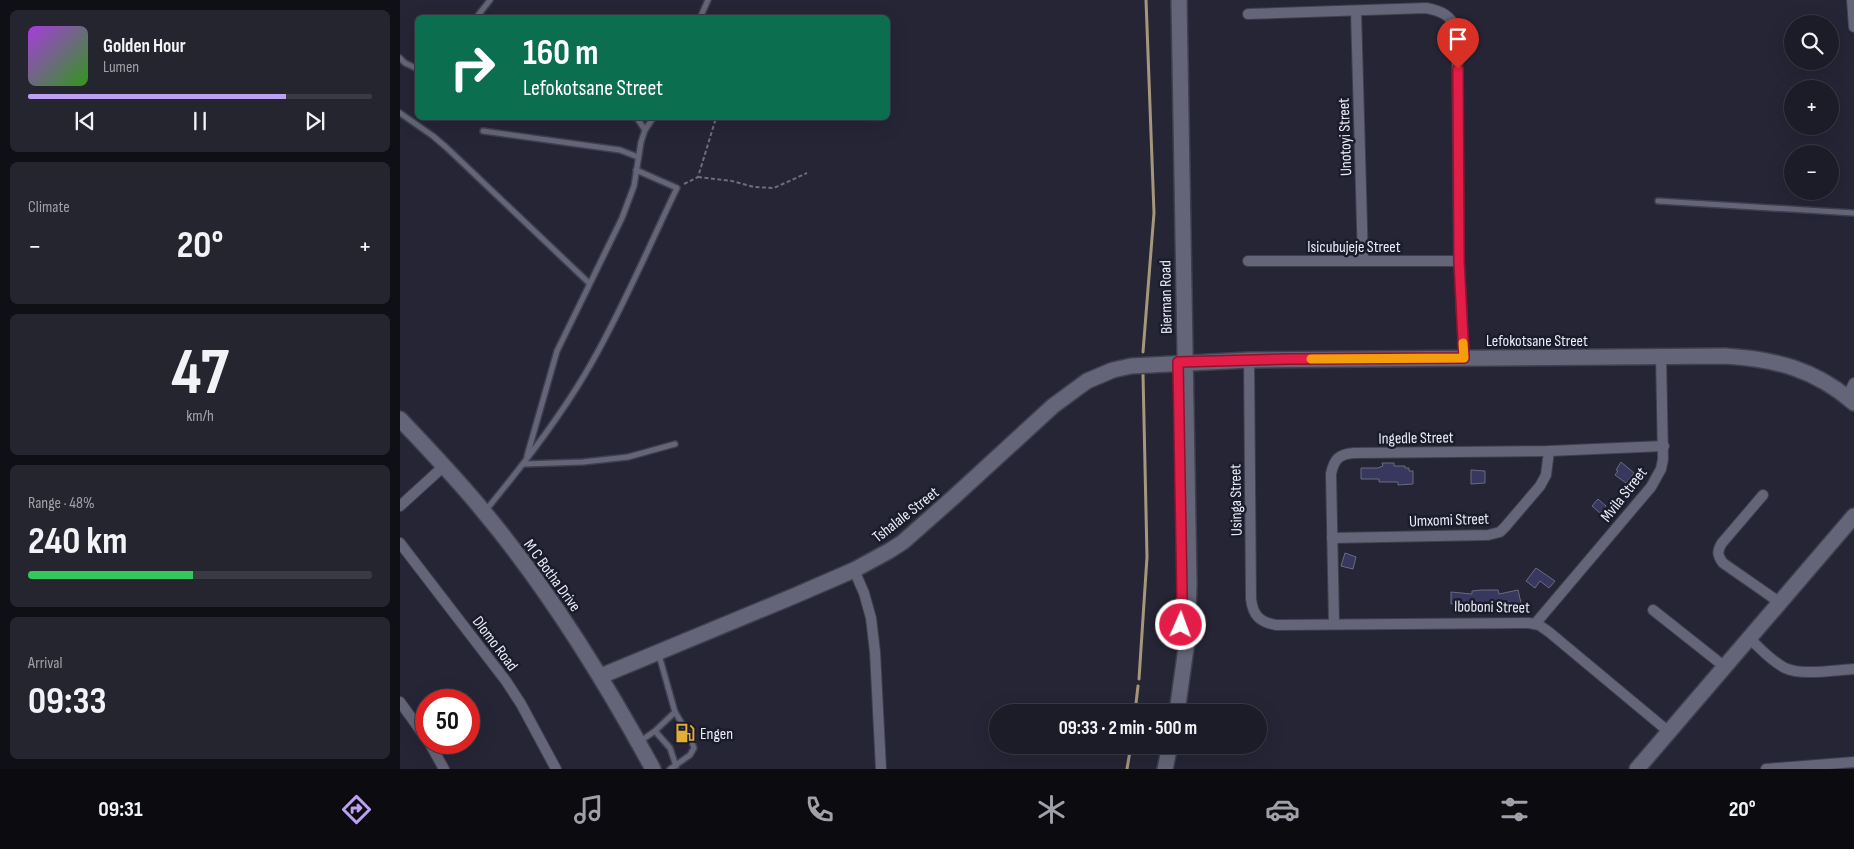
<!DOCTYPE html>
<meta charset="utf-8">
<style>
:root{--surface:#1c1c28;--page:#252530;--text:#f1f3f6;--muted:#a0a1a8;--line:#3a3a45;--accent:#bca0f2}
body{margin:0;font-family:"Sofia Sans Condensed",sans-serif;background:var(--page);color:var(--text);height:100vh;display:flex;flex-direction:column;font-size:19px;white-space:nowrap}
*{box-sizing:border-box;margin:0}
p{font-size:16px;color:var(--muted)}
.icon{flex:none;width:28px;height:28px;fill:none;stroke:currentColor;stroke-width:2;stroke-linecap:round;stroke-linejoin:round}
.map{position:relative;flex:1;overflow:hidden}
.side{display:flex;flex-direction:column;gap:10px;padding:10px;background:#0f0f16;width:400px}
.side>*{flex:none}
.top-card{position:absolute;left:15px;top:15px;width:475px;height:105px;border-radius:8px;box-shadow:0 5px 20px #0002,0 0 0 1px var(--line);background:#0b6e4f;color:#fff;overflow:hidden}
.fabs{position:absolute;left:1384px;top:15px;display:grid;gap:10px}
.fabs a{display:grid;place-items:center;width:55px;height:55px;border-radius:50%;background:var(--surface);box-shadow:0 5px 20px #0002,0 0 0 1px var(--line);font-size:25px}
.speed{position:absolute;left:15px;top:689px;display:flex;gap:10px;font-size:25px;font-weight:700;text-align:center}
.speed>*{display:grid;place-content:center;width:65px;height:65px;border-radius:50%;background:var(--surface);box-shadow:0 5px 20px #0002,0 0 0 1px var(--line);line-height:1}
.speed .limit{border:8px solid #d22;background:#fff;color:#111}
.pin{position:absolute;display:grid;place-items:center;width:42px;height:42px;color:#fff;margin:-51px -21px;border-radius:50% 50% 50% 0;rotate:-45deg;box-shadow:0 0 5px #0007}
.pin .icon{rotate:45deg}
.me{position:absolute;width:55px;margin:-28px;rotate:2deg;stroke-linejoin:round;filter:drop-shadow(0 0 4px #0008)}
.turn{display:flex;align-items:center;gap:18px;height:105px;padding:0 25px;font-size:22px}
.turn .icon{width:65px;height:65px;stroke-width:2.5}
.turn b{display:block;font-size:35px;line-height:42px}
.big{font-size:38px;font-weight:700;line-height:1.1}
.side .widget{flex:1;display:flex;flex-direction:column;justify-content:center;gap:8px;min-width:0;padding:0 18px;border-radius:8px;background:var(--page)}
.side .dial{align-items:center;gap:0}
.dial b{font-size:65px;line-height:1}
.song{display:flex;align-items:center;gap:15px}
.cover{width:60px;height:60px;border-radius:8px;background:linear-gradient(135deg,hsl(280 70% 55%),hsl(110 70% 35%))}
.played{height:5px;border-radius:2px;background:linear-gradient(90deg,var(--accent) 75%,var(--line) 75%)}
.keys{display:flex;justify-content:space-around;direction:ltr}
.heat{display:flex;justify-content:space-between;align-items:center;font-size:28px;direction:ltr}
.charge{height:8px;border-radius:4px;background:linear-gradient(90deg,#34c759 48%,var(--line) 0)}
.trip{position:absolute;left:589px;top:704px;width:278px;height:50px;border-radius:25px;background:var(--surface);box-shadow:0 5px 20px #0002,0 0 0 1px var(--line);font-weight:700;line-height:50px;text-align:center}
.tabs{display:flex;height:80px;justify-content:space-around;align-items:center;background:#0b0b10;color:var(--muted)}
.tabs .icon{width:35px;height:35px}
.tabs .on{color:var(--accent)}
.tabs b{font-size:22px;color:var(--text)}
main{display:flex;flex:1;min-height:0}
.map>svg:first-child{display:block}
</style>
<main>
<section class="side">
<div class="widget">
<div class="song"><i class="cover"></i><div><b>Golden Hour</b><p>Lumen</p></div></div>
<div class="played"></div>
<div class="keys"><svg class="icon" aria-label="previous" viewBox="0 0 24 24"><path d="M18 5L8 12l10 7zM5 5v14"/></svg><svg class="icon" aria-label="pause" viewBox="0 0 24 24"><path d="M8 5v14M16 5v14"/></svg><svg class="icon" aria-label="next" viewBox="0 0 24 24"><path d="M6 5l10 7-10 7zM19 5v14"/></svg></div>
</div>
<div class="widget"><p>Climate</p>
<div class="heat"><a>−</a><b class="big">20°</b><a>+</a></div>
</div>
<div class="widget dial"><b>47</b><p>km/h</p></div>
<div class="widget"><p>Range · 48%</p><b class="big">240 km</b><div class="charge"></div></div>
<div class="widget"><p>Arrival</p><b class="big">09:33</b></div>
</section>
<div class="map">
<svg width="1454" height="769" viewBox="0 0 1454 769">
<rect width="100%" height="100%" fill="#252536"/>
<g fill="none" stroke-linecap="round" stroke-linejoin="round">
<g stroke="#a6977c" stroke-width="3">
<path d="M743 352 754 213 746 0"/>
<path d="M739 679 747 557 743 374"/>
<path d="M735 712 738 686"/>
<path d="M727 769 731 745"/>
</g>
</g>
<g fill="#38385f" stroke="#6a6b7e">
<path d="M1221 462 1234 473 1226 483 1215 475 1218 471 1216 470Z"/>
<path d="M982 463H994V466H1005V468H1009V471H1013V484L998 485V482H979V479H961V468H978L983 466Z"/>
<path d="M1071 470 1085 471V483L1071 484Z"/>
<path d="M1198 499 1206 506 1200 513 1192 506Z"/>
<path d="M945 553 956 557 953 569 941 566Z"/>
<path d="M1136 568 1155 581 1149 588 1140 581 1135 588 1126 581Z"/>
<path d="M1082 590H1098L1099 594 1118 590 1121 603 1110 605V602L1051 604V592L1072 594V591Z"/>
</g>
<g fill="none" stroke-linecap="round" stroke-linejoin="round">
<defs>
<g id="lane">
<path d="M76 18 90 0"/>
<path d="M300 18 308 0"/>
<path d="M0 58 5 63 18 69"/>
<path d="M0 113 33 136 47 148 189 283"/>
<path d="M237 118 245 130"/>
<path d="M83 131 220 150 238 157"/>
<path d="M1258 201 1454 213"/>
<path d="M127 456 157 351 222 218 234 186 241 142 245 130 253 118"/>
<path d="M124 464 183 462 228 457 275 444"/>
<path d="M86 510C124 464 163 414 192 362 224 306 249 246 277 188L236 170"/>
<path d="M259 655 275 712 290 737 294 748 290 755 270 769"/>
<path d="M255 731 270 748 276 766"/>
<path d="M239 742 255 731 275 712"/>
</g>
<g id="street">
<path d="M1452 0 1454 27"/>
<path d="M956 11 963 261"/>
<path d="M848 14 1026 8C1042 11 1051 15 1057 31L1059 261 1064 358"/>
<path d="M848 261H1059"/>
<path d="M849 360 851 599C853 616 860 622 876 625L1129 623 1139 625 1149 632 1269 732"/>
<path d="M1447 397 1454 383"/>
<path d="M1363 495 1322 543C1317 551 1317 555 1323 563L1379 602"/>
<path d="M0 506 44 466"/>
<path d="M932 538 1088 535 1100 532 1105 527 1140 486 1146 475 1149 451"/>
<path d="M0 543 106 681 121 704 156 769"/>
<path d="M454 570 464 593 471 618 475 652 481 769"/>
<path d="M1253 610 1325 667"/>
<path d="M934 623 931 474C934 459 939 454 954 453L1149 451 1264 446"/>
<path d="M1135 624 1251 487 1261 469 1263 459 1261 356"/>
<path d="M1349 638C1360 648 1371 661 1385 668 1402 676 1435 670 1454 669"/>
<path d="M0 702 26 738"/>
<path d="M29 742 44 769"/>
<path d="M1366 769 1454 762"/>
</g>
<g id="secondary">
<path d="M0 419C29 450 58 480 84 512 150 591 204 679 253 769"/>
<path d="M201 676 394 596 454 570 489 551 503 542 556 495 653 406 687 381 713 370 731 366 849 360 1325 356C1375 359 1415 369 1454 403"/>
<path d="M777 712 787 641 789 584 779 0"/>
<path d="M765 769 770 745"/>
<path d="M1237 769 1454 516"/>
</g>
</defs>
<use href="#lane" stroke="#3f3f4d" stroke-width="8"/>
<use href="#street" stroke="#3f3f4d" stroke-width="12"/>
<use href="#secondary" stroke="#3f3f4d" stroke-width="18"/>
<g stroke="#6d6d7c" stroke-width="2" stroke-dasharray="4 2.5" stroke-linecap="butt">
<path d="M298 177 332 181 354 187 374 188 407 173"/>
<path d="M284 184 298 177 316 118"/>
</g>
<use href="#lane" stroke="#646578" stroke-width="5"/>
<use href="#street" stroke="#646578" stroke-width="10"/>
<use href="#secondary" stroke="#646578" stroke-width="15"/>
</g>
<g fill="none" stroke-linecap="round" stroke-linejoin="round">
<defs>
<path id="route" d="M781 625 782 595 778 362 888 359 1064 358 1059 261 1058 69"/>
</defs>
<use href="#route" stroke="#92132f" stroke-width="12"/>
<use href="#route" stroke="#e11d48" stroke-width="9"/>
<path stroke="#f59e0b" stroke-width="9" d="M911 359 1064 358 1063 343"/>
</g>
<defs>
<symbol id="fuel-bare" viewBox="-9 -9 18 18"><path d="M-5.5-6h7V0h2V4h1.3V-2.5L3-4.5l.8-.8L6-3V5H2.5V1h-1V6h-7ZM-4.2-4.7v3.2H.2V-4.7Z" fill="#e4ad35" stroke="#1b1c2b" stroke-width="2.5" paint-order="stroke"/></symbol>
</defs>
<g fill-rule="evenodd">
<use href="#fuel-bare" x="271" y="719" width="28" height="28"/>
</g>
<g text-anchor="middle" stroke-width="5" stroke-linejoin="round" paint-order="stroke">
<g font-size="16" fill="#ebecf7" stroke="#1b1c2b">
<text transform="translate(944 137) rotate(-92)" y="6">Unotoyi Street</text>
<text x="954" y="252">Isicubujeje Street</text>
<text transform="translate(765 297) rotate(-91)" y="6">Bierman Road</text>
<text x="1137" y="346">Lefokotsane Street</text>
<text transform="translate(1016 437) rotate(-1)" y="6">Ingedle Street</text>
<text transform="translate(1223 494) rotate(-52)" y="6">Mvila Street</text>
<text transform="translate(835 500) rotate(-91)" y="6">Usinga Street</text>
<text transform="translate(505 514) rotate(-38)" y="6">Tshalale Street</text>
<text transform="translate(1049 519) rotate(-2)" y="6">Umxomi Street</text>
<text transform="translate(153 575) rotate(54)" y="6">M C Botha Drive</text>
<text transform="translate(1092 606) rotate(1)" y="6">Iboboni Street</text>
<text transform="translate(96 643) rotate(53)" y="6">Dlomo Road</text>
</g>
<g font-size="16" fill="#ebecf7" stroke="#1b1c2b" text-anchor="start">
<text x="300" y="739">Engen</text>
</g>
</g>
</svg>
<div class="fabs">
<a><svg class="icon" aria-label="search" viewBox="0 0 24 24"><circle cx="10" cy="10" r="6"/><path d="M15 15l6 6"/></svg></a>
<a>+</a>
<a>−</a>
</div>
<div class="speed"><div class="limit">50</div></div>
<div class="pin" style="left:1058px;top:69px;background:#d93025"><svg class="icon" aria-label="arrive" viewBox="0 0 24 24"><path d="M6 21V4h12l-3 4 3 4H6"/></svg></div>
<svg class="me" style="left:781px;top:625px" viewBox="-20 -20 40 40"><circle r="17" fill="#e11d48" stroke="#fff" stroke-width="3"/><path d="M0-11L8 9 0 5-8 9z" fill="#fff"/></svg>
<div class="trip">09:33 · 2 min · 500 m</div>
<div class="top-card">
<div class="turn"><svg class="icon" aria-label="right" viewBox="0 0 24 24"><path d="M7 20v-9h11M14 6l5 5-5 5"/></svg><div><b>160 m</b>Lefokotsane Street</div></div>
</div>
</div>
</main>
<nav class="tabs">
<b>09:31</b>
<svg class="icon on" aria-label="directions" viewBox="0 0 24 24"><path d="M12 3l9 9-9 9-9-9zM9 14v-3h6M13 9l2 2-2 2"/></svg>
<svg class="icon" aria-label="music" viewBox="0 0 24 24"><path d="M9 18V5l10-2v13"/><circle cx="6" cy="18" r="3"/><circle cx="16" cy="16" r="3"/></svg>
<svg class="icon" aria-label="phone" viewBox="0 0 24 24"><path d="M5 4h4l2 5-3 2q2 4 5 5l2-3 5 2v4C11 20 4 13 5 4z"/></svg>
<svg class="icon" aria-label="climate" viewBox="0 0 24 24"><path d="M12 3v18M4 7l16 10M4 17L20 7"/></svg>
<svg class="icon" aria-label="car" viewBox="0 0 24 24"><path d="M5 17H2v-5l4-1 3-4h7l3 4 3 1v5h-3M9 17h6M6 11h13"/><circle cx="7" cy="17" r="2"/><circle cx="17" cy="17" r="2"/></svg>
<svg class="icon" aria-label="filters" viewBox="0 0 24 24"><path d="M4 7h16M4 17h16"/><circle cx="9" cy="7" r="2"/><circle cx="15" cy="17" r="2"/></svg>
<b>20°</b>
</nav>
